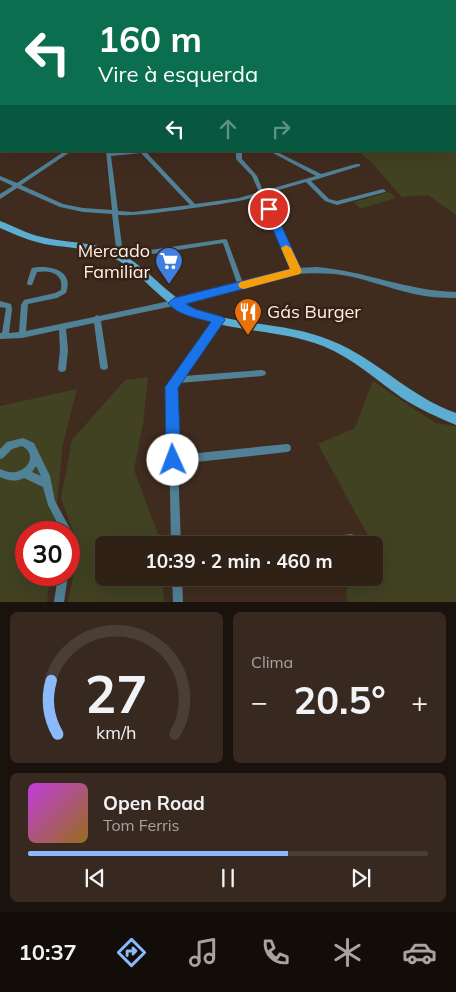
<!DOCTYPE html>
<html lang="pt">
<meta charset="utf-8">
<style>
:root{--surface:#302117;--page:#382920;--text:#f1f3f6;--muted:#a8a3a1;--line:#4b3e36;--accent:#8bb9fc}
body{margin:0;font-family:Mulish,sans-serif;background:var(--page);color:var(--text);height:100vh;display:flex;flex-direction:column;font-size:19px;white-space:nowrap}
*{box-sizing:border-box;margin:0}
p{font-size:16px;color:var(--muted)}
.icon{flex:none;width:28px;height:28px;fill:none;stroke:currentColor;stroke-width:2;stroke-linecap:round;stroke-linejoin:round}
.map{position:relative;height:602px;overflow:hidden}
.panel{display:flex;flex-direction:column;gap:10px;padding:10px;background:#1a120d;flex:1}
.panel>*{flex:none}
.top-card{position:absolute;left:0px;top:0px;width:456px;height:152px;box-shadow:0 5px 20px #0002,0 0 0 1px var(--line);background:#0b6e4f;color:#fff;overflow:hidden}
.speed{position:absolute;left:15px;top:521px;display:flex;gap:10px;font-size:25px;font-weight:700;text-align:center}
.speed>*{display:grid;place-content:center;width:65px;height:65px;border-radius:50%;background:var(--surface);box-shadow:0 5px 20px #0002,0 0 0 1px var(--line);line-height:1}
.speed .limit{border:8px solid #d22;background:#fff;color:#111}
.pin{position:absolute;display:grid;place-items:center;width:42px;height:42px;color:#fff;margin:-21px;border:2px solid #fff;border-radius:50%;box-shadow:0 1px 5px #0007}
.me{position:absolute;width:55px;margin:-28px;rotate:358deg;stroke-linejoin:round;filter:drop-shadow(0 0 4px #0008)}
.turn{display:flex;align-items:center;gap:18px;height:105px;padding:0 15px;font-size:22px}
.turn .icon{width:65px;height:65px;stroke-width:2.5}
.turn b{display:block;font-size:35px;line-height:42px}
.lanes{display:flex;align-items:center;height:48px;padding:0 15px;background:#0003;justify-content:center;gap:25px;direction:ltr}
.lanes .off{opacity:.35}
.big{font-size:38px;font-weight:700;line-height:1.1}
.panel .card{flex:1;display:flex;flex-direction:column;justify-content:center;gap:8px;min-width:0;padding:0 18px;border-radius:8px;background:var(--page)}
.panel .dial{align-items:center;gap:0}
.dial svg{height:130px;overflow:visible;fill:none;stroke:var(--line);stroke-width:7;stroke-linecap:round;text-anchor:middle}
.dial text{fill:var(--text);stroke:none}
.song{display:flex;align-items:center;gap:15px}
.cover{width:60px;height:60px;border-radius:8px;background:linear-gradient(135deg,hsl(290 70% 55%),hsl(40 70% 35%))}
.played{height:5px;border-radius:2px;background:linear-gradient(90deg,var(--accent) 65%,var(--line) 65%)}
.keys{display:flex;justify-content:space-around;direction:ltr}
.heat{display:flex;justify-content:space-between;align-items:center;font-size:28px;direction:ltr}
.panel .tiles{flex:1;display:grid;gap:10px;grid-template-columns:1fr 1fr}
.card:last-child{grid-column:span 2}
.trip{position:absolute;left:95px;top:536px;width:288px;height:50px;border-radius:8px;background:var(--surface);box-shadow:0 5px 20px #0002,0 0 0 1px var(--line);font-weight:700;line-height:50px;text-align:center}
.dock{display:flex;height:80px;justify-content:space-around;align-items:center;background:#130d09;color:var(--muted)}
.dock .icon{width:35px;height:35px}
.dock .current{color:var(--accent)}
.dock b{font-size:22px;color:var(--text)}
.map>svg:first-child{display:block}
</style>
<div class="map">
<svg width="456" height="602" viewBox="0 0 456 602">
<rect width="100%" height="100%" fill="#402c1f"/>
<g fill="#404222">
<path d="M455 85H456V215L428 195 402 197 371 162 358 151H455Z"/>
<path d="M389 192 396 198 360 209 354 202Z"/>
<path d="M148 377 143 424 134 470 159 537 160 545H104V578H162L164 602H68L79 548 61 498 72 440 125 380Z"/>
<path d="M373 381 435 423 456 426V602H348L346 592 351 578H374V545H363L367 534 318 444 355 428Z"/>
<path d="M77 389 63 444 54 532H26V575H50L47 602H0V406Z"/>
</g>
<g fill="none" stroke-linecap="round" stroke-linejoin="round">
<path stroke="#062121" stroke-width="1" d="M9 1 11 0"/>
<g fill="#508197" fill-rule="evenodd">
<path d="M198 0H202V1H199Z"/>
<rect x="0" y="40" width="1" height="2"/>
<rect x="0" y="54" width="1" height="2"/>
<rect x="455" y="64" width="1" height="2"/>
<rect x="0" y="71" width="1" height="2"/>
<rect x="0" y="118" width="1" height="2"/>
<rect x="0" y="138" width="1" height="2"/>
<path d="M65 151 70 152 21 185 63 204 83 208 112 210 106 151H111V153L126 151H145L195 204 239 198 259 192 252 176 236 159V151H242V159L257 176 263 191 316 176 269 151H275L321 174 356 164H360V166L311 181 329 199 337 201 383 189 386 191 385 192 337 205 325 201 306 182 265 194 299 271 296 273 293 271 260 196C234 203 207 206 180 210 159 212 139 216 118 215L123 254 225 239 227 240 244 286 241 288 238 286 223 243 120 259 117 257 112 214 83 212 60 207 17 188 0 199V194L13 186 0 180V176L17 183ZM141 153 190 205 133 212 118 211 111 156Z"/>
<path d="M37 267C54 266 74 272 66 293L57 298 28 304 26 331 94 317 97 315 99 316 174 300 176 301 177 303 176 305 174 306 101 321 108 367 107 369 104 370 101 369 100 367 94 323 66 329 68 350 66 369 65 371 62 372 59 371 58 369 60 350 59 330 22 338 0 339V333H2L6 308 0 307V301L11 304 12 309 9 333 19 332 21 305 24 300 55 293 61 290C64 273 50 270 37 272L32 285H28L27 283 31 270 32 268Z"/>
<path d="M219 317 222 318 223 320 222 322 184 376 262 370 265 371 266 373 265 375 262 376 179 383 176 388 178 455 287 444 290 445 291 448 290 451 287 452 178 464 181 545H171L168 387 172 381V378L175 377 216 318Z"/>
<path d="M23 438 34 443 50 476 55 501 74 536V554L73 558 69 559V532H62L48 505 43 487 24 478C15 482 9 481 0 477V469C5 471 10 473 16 472 29 469 37 454 22 446L12 449 3 458 0 459V449L7 442ZM36 466 41 476 32 472Z"/>
<path d="M352 534 355 536 357 539 355 542C342 548 307 545 291 545L293 542 296 540Z"/>
<path d="M58 575H68L64 602H54Z"/>
<path d="M172 578H182L183 602H173Z"/>
</g>
<g fill="#508197" fill-rule="evenodd">
<rect x="0" y="78" width="1" height="4"/>
<path d="M317 267C365 271 408 291 456 292V298C442 298 428 297 414 294 387 288 362 277 335 274 322 273 309 273 296 274L174 306 171 305 170 303 171 301 174 300 296 268Z"/>
</g>
<path fill="#5cadd2" fill-rule="evenodd" d="M0 221C14 226 27 234 42 237 69 244 99 241 123 255 152 271 171 301 203 312 245 326 291 323 332 341 377 359 410 397 456 413V425C437 417 419 409 402 398 376 380 353 358 323 346 280 329 231 333 188 314 157 301 140 268 109 256 91 248 69 248 50 245 32 242 16 235 0 228Z"/>
<rect fill="#64cfff" fill-rule="evenodd" x="0" y="58" width="1" height="4"/>
</g>
<path fill="#1a73e8" stroke="#114b97" d="M269 206 274 209 302 271 296 275 186 304 195 309 223 317 225 320 178 388 181 460 179 465 173 467 168 465 166 460 165 387 211 322C197 318 177 315 168 303L174 298 290 269 264 209Z"/>
<path fill="#f59e0b" d="M286 245 291 248 302 271 300 274 244 289 240 288 238 285 240 282 290 269 281 248Z"/>
<defs>
<symbol id="supermarket-pin" viewBox="-11 -11 22 30"><path d="M0 17L-7.5 6A9.5 9.5 0 1 1 7.5 6Z" fill="#3f7fe0" stroke="#362215"/><path d="M-6-5.5h2.5l.6 2H6L4.5 2H-2.5L-4.4-4H-6ZM-1.5 3.2a1.3 1.3 0 1 0 .1 0ZM3 3.2a1.3 1.3 0 1 0 .1 0Z" fill="#fff"/></symbol>
<symbol id="restaurant-pin" viewBox="-11 -11 22 30"><path d="M0 17L-7.5 6A9.5 9.5 0 1 1 7.5 6Z" fill="#e8710a" stroke="#362215"/><path d="M-5-6h1v4h1v-4h1v4h1v-4h1v5L-1.5 .5V6h-2V.5L-5-1ZM5-6V6H3V1.5H1.5Q1.5-4 5-6Z" fill="#fff"/></symbol>
</defs>
<g fill-rule="evenodd">
<use href="#supermarket-pin" x="153" y="245" width="32" height="43"/>
<use href="#restaurant-pin" x="232" y="296" width="32" height="43"/>
</g>
<g text-anchor="middle" stroke-width="5" stroke-linejoin="round" paint-order="stroke">
<g font-size="18" fill="#fef1e8" stroke="#362215" text-anchor="end">
<text x="150" y="257">Mercado<tspan x="150" dy="21">Familiar</tspan></text>
<text x="267" y="318" text-anchor="start">Gás Burger</text>
</g>
</g>
</svg>
<div class="speed"><div class="limit">30</div></div>
<div class="pin" style="left:269px;top:209px;background:#d93025"><svg class="icon" aria-label="arrive" viewBox="0 0 24 24"><path d="M6 21V4h12l-3 4 3 4H6"/></svg></div>
<svg class="me" style="left:173px;top:460px" viewBox="-20 -20 40 40"><circle r="19" fill="#fff"/><path d="M0-13L10 11 0 6-10 11z" fill="#1a73e8"/></svg>
<div class="trip">10:39 · 2 min · 460 m</div>
<div class="top-card">
<div class="turn"><svg class="icon" aria-label="left" viewBox="0 0 24 24"><path d="M17 20v-9H6M10 6l-5 5 5 5"/></svg><div><b>160 m</b>Vire à esquerda</div></div>
<div class="lanes"><svg class="icon" aria-label="left" viewBox="0 0 24 24"><path d="M17 20v-9H6M10 6l-5 5 5 5"/></svg><svg class="icon off" aria-label="ahead" viewBox="0 0 24 24"><path d="M12 20V5M6 11l6-6 6 6"/></svg><svg class="icon off" aria-label="right" viewBox="0 0 24 24"><path d="M7 20v-9h11M14 6l5 5-5 5"/></svg></div>
</div>
</div>
<section class="panel">
<div class="tiles">
<div class="card dial"><svg viewBox="0 0 100 80">
<path d="M14 69A42 42 0 1 1 86 69"/>
<path d="M14 69A42 42 0 0 1 10 36" stroke="#8bb9fc"/>
<text x="50" y="56" font-size="32" font-weight="700">27</text>
<text x="50" y="72" font-size="11">km/h</text>
</svg></div>
<div class="card"><p>Clima</p>
<div class="heat"><a>−</a><b class="big">20.5°</b><a>+</a></div>
</div>
<div class="card">
<div class="song"><i class="cover"></i><div><b>Open Road</b><p>Tom Ferris</p></div></div>
<div class="played"></div>
<div class="keys"><svg class="icon" aria-label="previous" viewBox="0 0 24 24"><path d="M18 5L8 12l10 7zM5 5v14"/></svg><svg class="icon" aria-label="pause" viewBox="0 0 24 24"><path d="M8 5v14M16 5v14"/></svg><svg class="icon" aria-label="next" viewBox="0 0 24 24"><path d="M6 5l10 7-10 7zM19 5v14"/></svg></div>
</div>
</div>
</section>
<nav class="dock">
<b>10:37</b>
<svg class="icon current" aria-label="directions" viewBox="0 0 24 24"><path d="M12 3l9 9-9 9-9-9zM9 14v-3h6M13 9l2 2-2 2"/></svg>
<svg class="icon" aria-label="music" viewBox="0 0 24 24"><path d="M9 18V5l10-2v13"/><circle cx="6" cy="18" r="3"/><circle cx="16" cy="16" r="3"/></svg>
<svg class="icon" aria-label="phone" viewBox="0 0 24 24"><path d="M5 4h4l2 5-3 2q2 4 5 5l2-3 5 2v4C11 20 4 13 5 4z"/></svg>
<svg class="icon" aria-label="climate" viewBox="0 0 24 24"><path d="M12 3v18M4 7l16 10M4 17L20 7"/></svg>
<svg class="icon" aria-label="car" viewBox="0 0 24 24"><path d="M5 17H2v-5l4-1 3-4h7l3 4 3 1v5h-3M9 17h6M6 11h13"/><circle cx="7" cy="17" r="2"/><circle cx="17" cy="17" r="2"/></svg>
</nav>
